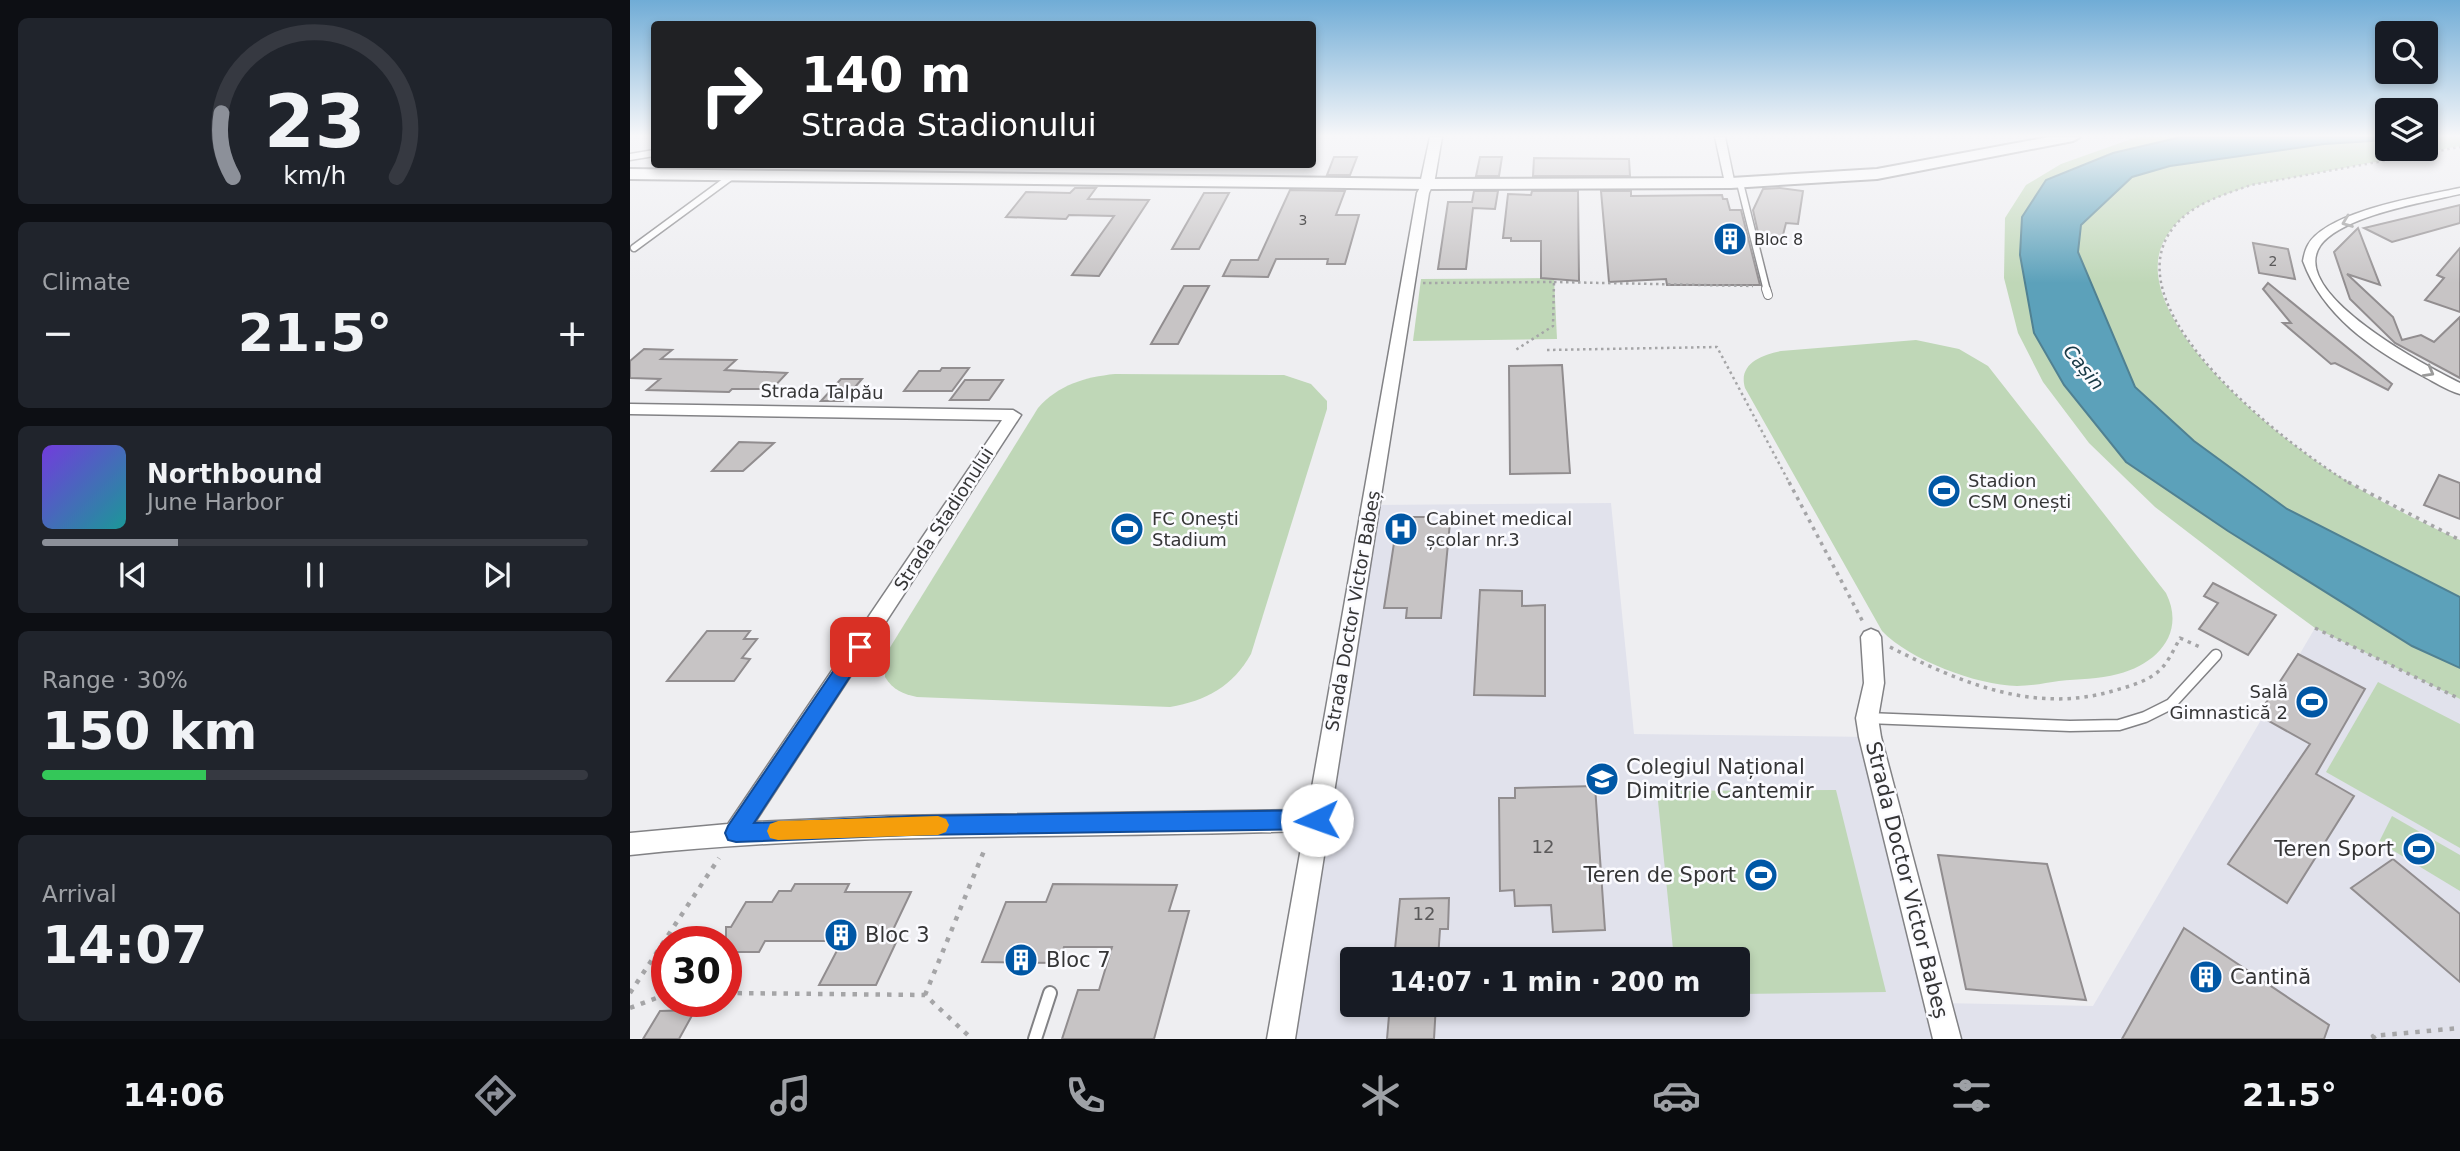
<!DOCTYPE html>
<meta charset="utf-8">
<style>
:root{--surface:#171b24;--page:#20242c;--text:#f1f3f6;--muted:#9ea1a6;--line:#363941;--accent:#8c9099}
body{margin:0;font-family:"DejaVu Sans",sans-serif;background:var(--page);color:var(--text);height:100vh;display:flex;flex-direction:column;font-size:26px;white-space:nowrap}
*{box-sizing:border-box;margin:0}
p{font-size:23px;color:var(--muted)}
.icon{flex:none;width:38px;height:38px;fill:none;stroke:currentColor;stroke-width:2;stroke-linecap:round;stroke-linejoin:round}
.map{position:relative;flex:1;overflow:hidden}
.details{display:flex;flex-direction:column;gap:18px;padding:18px;background:#0d0f14;width:630px}
.details>*{flex:none}
.top-card{position:absolute;left:21px;top:21px;width:665px;height:147px;border-radius:7px;box-shadow:0 4px 10px #0003;background:#202124;color:#fff;overflow:hidden}
.buttons{position:absolute;left:1745px;top:21px;display:grid;gap:14px}
.buttons a{display:grid;place-items:center;width:63px;height:63px;border-radius:7px;background:var(--surface);box-shadow:0 4px 10px #0003;font-size:35px}
.speed{position:absolute;left:21px;top:926px;display:flex;gap:14px;font-size:35px;font-weight:700;text-align:center}
.speed>*{display:grid;place-content:center;width:91px;height:91px;border-radius:50%;background:var(--surface);box-shadow:0 4px 10px #0003;line-height:1}
.speed .limit{border:10px solid #d22;background:#fff;color:#111}
.pin{position:absolute;display:grid;place-items:center;width:60px;height:60px;color:#fff;margin:-30px;border-radius:14px;box-shadow:0 4px 10px #0006}
.me{position:absolute;width:77px;margin:-38px;rotate:267deg;stroke-linejoin:round;filter:drop-shadow(0 0 5px #0008)}
.turn{display:flex;align-items:center;gap:24px;height:147px;padding:0 35px;font-size:32px}
.turn .icon{width:91px;height:91px;stroke-width:2.5}
.turn b{display:block;font-size:49px;line-height:60px}
.big{font-size:52px;font-weight:700;line-height:1.1}
.details .card{flex:1;display:flex;flex-direction:column;justify-content:center;gap:10px;min-width:0;padding:0 24px;border-radius:10px;background:var(--page)}
.details .dial{align-items:center;gap:0}
.dial svg{height:182px;overflow:visible;fill:none;stroke:var(--line);stroke-width:7;stroke-linecap:round;text-anchor:middle}
.dial text{fill:var(--text);stroke:none}
.song{display:flex;align-items:center;gap:21px}
.cover{width:84px;height:84px;border-radius:10px;background:linear-gradient(135deg,hsl(260 70% 55%),hsl(180 70% 35%))}
.played{height:7px;border-radius:4px;background:linear-gradient(90deg,var(--accent) 25%,var(--line) 25%)}
.keys{display:flex;justify-content:space-around;direction:ltr}
.heat{display:flex;justify-content:space-between;align-items:center;font-size:38px;direction:ltr}
.charge{height:10px;border-radius:5px;background:linear-gradient(90deg,#34c759 30%,var(--line) 0)}
.trip{position:absolute;left:710px;top:947px;width:410px;height:70px;border-radius:7px;background:var(--surface);box-shadow:0 4px 10px #0003;font-weight:700;line-height:70px;text-align:center}
.dock{display:flex;height:112px;justify-content:space-around;align-items:center;background:#090b0e;color:var(--muted)}
.dock .icon{width:49px;height:49px}
.dock .active{color:var(--accent)}
.dock b{font-size:32px;color:var(--text)}
main{display:flex;flex:1;min-height:0}
.map>svg:first-child{display:block}
</style>
<main>
<section class="details">
<div class="card dial"><svg viewBox="0 0 100 80">
<path d="M14 69A42 42 0 1 1 86 69"/>
<path d="M14 69A42 42 0 0 1 9 41" stroke="#8c9099"/>
<text x="50" y="56" font-size="32" font-weight="700">23</text>
<text x="50" y="72" font-size="11">km/h</text>
</svg></div>
<div class="card"><p>Climate</p>
<div class="heat"><a>−</a><b class="big">21.5°</b><a>+</a></div>
</div>
<div class="card">
<div class="song"><i class="cover"></i><div><b>Northbound</b><p>June Harbor</p></div></div>
<div class="played"></div>
<div class="keys"><svg class="icon" aria-label="previous" viewBox="0 0 24 24"><path d="M18 5L8 12l10 7zM5 5v14"/></svg><svg class="icon" aria-label="pause" viewBox="0 0 24 24"><path d="M8 5v14M16 5v14"/></svg><svg class="icon" aria-label="next" viewBox="0 0 24 24"><path d="M6 5l10 7-10 7zM19 5v14"/></svg></div>
</div>
<div class="card"><p>Range · 30%</p><b class="big">150 km</b><div class="charge"></div></div>
<div class="card"><p>Arrival</p><b class="big">14:07</b></div>
</section>
<div class="map">
<svg width="1830" height="1039" viewBox="0 0 1830 1039">
<rect width="100%" height="100%" fill="#eeeef1"/>
<path fill="#e1e2ec" fill-rule="evenodd" d="M981 503 1004 734 1240 737 1309 1003 1463 1006 1685 628 1830 699V1039H651L742 505ZM723 959H1108V1004H723Z"/>
<g fill="#bfd7b7">
<path d="M1507 137H1551L1483 153 1390 255 1404 333 1434 385 1782 646 1830 668V699L1685 628 1632 589 1525 507 1459 443 1413 382 1388 333 1374 278 1375 218 1396 185 1431 164Z"/>
<path d="M1796 137H1830V146L1622 185C1592 196 1559 204 1540 231 1482 306 1644 434 1699 470 1740 497 1786 520 1830 540V597L1657 509 1564 441 1505 387 1448 252 1451 225 1502 177 1540 166 1694 144 1757 140V149H1796Z"/>
<path d="M924 278 927 339 783 341 791 279Z"/>
<path d="M1286 340 1329 349 1358 366 1536 593C1556 633 1527 664 1488 674 1469 679 1448 679 1429 681 1416 683 1401 686 1387 686 1346 685 1280 660 1252 631L1115 388C1108 364 1131 355 1151 351Z"/>
<path d="M485 374 654 375 681 384 697 401V409L621 654C603 686 576 701 540 707L287 697C273 694 263 690 255 677V658L259 649 408 408C428 385 455 377 485 374Z"/>
<path d="M1748 682 1830 724V848L1696 772Z"/>
<path d="M1206 790 1256 992 1108 994V959H1044L1027 791Z"/>
<path d="M1762 816 1830 855V891L1749 842Z"/>
</g>
<path fill="#5ca1ba" stroke="#508192" stroke-width="2" d="M1551 137H1757V140L1694 144 1540 166 1502 177 1451 225 1448 252 1505 387 1564 441 1657 509 1830 597V668L1782 646 1598 531 1496 462 1434 385 1404 333 1390 255 1392 217 1416 180 1483 153Z"/>
<g fill="#c7c4c5" stroke="#918d8f" stroke-width="2">
<path d="M704 157H727L720 175H697Z"/>
<path d="M850 157H872L869 176H846Z"/>
<path d="M904 158 999 159 1000 176H903Z"/>
<path d="M445 188H466L458 199 519 200 469 276 442 275 484 216 439 215 436 219 376 217 396 192 440 193Z"/>
<path d="M1150 188 1173 191 1168 224 1156 223 1152 239 1129 237 1123 210 1133 189Z"/>
<path d="M660 190 715 191 706 215H729L715 264H697L698 259H646L638 277 593 276 601 260H628Z"/>
<path d="M844 191H868L865 209 843 208 836 269H808L818 202H842Z"/>
<path d="M902 191H948L949 281 911 278V241H881V238H873L878 194 901 195Z"/>
<path d="M971 191H1001V196L1092 195 1093 199H1097L1100 210H1111L1130 285H1037L1036 279 979 282Z"/>
<path d="M574 193H599L569 249H542Z"/>
<path d="M1830 205V223L1762 242 1734 228Z"/>
<path d="M1728 228 1750 285 1717 274 1763 317 1772 340 1791 335 1804 342 1830 317V378L1765 343 1720 299 1704 252Z"/>
<path d="M1623 243 1658 249 1665 279 1629 273Z"/>
<path d="M1830 248V312L1795 300 1814 278 1807 275Z"/>
<path d="M1638 283 1762 384 1758 390 1705 363 1701 364 1653 323H1661L1633 289Z"/>
<path d="M554 286H579L548 344H521Z"/>
<path d="M14 349 42 350 31 359 106 360 95 370 157 373 142 389H102L99 392 17 390 30 379 0 378V361Z"/>
<path d="M932 365 940 473 880 474 879 366Z"/>
<path d="M312 368H339L322 391H274L289 371H310Z"/>
<path d="M211 379H232L213 401H191Z"/>
<path d="M335 380H373L359 400H320Z"/>
<path d="M109 442 144 443 113 471H82Z"/>
<path d="M1809 475 1830 483V519L1794 505Z"/>
<path d="M768 517H798V522H820L811 618H776L777 608H754Z"/>
<path d="M1583 583 1646 615 1618 655 1569 629 1588 603 1574 596Z"/>
<path d="M850 590 892 591V606L915 605V696L844 695Z"/>
<path d="M77 631H120L114 639H127L112 658 120 659 104 681H37Z"/>
<path d="M1668 654 1735 689 1686 774 1724 796 1657 903 1598 864 1680 744 1628 715Z"/>
<path d="M965 786 975 930 923 932 921 905 885 906 884 890 870 891 869 798H885V788Z"/>
<path d="M1308 855 1417 864 1456 1000 1336 989Z"/>
<path d="M1763 859 1830 914V982L1721 888Z"/>
<path d="M165 884H219L215 892H281L261 934H270L246 985H189L212 941H135L129 952H96V927H101L116 902H142L149 891H161Z"/>
<path d="M423 884 547 885 539 911H559L524 1039H432L448 990H469L482 947H434L428 963 352 962 376 902H416Z"/>
<path d="M819 898 818 929H810L808 959H764L770 899Z"/>
<path d="M1554 928 1699 1025 1694 1039H1492Z"/>
<path d="M760 1004H806L804 1039H757Z"/>
<path d="M65 1010 49 1039H13L30 1011Z"/>
</g>
<g fill="none" stroke-linecap="round" stroke-linejoin="round">
<defs>
<g id="service-far3">
<path d="M1110 183 1137 291"/>
<path d="M4 248 102 176"/>
</g>
<path id="service-far2" d="M1136 289 1138 295"/>
<path id="service-far1" d="M1237 718 1440 726 1489 725 1515 717 1541 704 1586 655"/>
<path id="service" d="M405 1039 420 993"/>
<g id="minor">
<path d="M1085 137H1095L1105 185 1095 183Z"/>
<path d="M24 150V156L0 160V154Z"/>
<path d="M793 182 803 184 799 193 665 1039H637L674 831C449 839 224 831 0 855V833L98 824 372 420 0 414V404L383 410 391 415 125 822 257 816 678 810 787 193Z"/>
<path d="M1830 188V194C1795 202 1711 216 1690 246 1658 294 1798 367 1830 383V394C1816 390 1803 381 1791 375 1741 348 1693 316 1673 261 1674 256 1675 250 1678 245 1697 211 1793 196 1830 188Z"/>
<path d="M1241 629 1248 632 1251 637 1254 683 1248 718 1251 737 1331 1039H1303L1229 737 1226 718 1234 683 1231 637 1234 632Z"/>
</g>
<path id="tertiary" d="M800 137H812L804 184 797 188 790 184Z"/>
<path id="secondary" d="M1419 137H1450L1443 141 1247 179 1101 188 797 189 0 179V169L797 179 1101 178 1247 169Z"/>
</defs>
<use href="#service-far3" stroke="#828285" stroke-width="9"/>
<use href="#service-far2" stroke="#828285" stroke-width="10"/>
<use href="#service-far1" stroke="#828285" stroke-width="13"/>
<use href="#service" stroke="#828285" stroke-width="16"/>
<use href="#minor" stroke="#828285" stroke-width="3"/>
<use href="#tertiary" stroke="#828285" stroke-width="3"/>
<use href="#secondary" stroke="#828285" stroke-width="4"/>
<g stroke="#a5a5a7" stroke-width="2.5" stroke-dasharray="2.5 3.5" stroke-linecap="butt">
<path d="M924 282 1123 286"/>
<path d="M793 283 924 282 923 326 884 351"/>
<path d="M917 350 1087 347 1160 484"/>
<path d="M1721 484C1661 448 1479 311 1543 228 1561 204 1593 195 1621 185L1830 147"/>
</g>
<g stroke="#a5a5a7" stroke-width="3.5" stroke-dasharray="3.5 5" stroke-linecap="butt">
<path d="M1159 482 1233 622"/>
<path d="M1718 482 1830 540"/>
<path d="M1685 628 1830 699"/>
<path d="M1260 647C1331 683 1406 715 1486 690 1501 686 1518 681 1530 670 1539 661 1544 649 1550 638L1572 648"/>
</g>
<g stroke="#a5a5a7" stroke-width="4.5" stroke-dasharray="4.5 7" stroke-linecap="butt">
<path d="M0 993 89 858"/>
<path d="M96 993 295 995 342 1039"/>
<path d="M295 995 356 846"/>
<path d="M0 1008 37 994"/>
<path d="M1745 1039 1743 1036 1830 1028"/>
</g>
<use href="#service-far3" stroke="#fff" stroke-width="6"/>
<use href="#service-far2" stroke="#fff" stroke-width="8"/>
<use href="#service-far1" stroke="#fff" stroke-width="10"/>
<use href="#service" stroke="#fff" stroke-width="12"/>
<use href="#minor" fill="#fff" fill-rule="evenodd"/>
<use href="#tertiary" fill="#fff" fill-rule="evenodd"/>
<use href="#secondary" fill="#fff" fill-rule="evenodd"/>
</g>
<defs><path id="oneway-chevron" d="M-2-3.5L2.5 0L-2 3.5" fill="none" stroke-width="1.6" stroke-linecap="round" stroke-linejoin="round" transform="scale(1.75)"/></defs>
<g stroke="#9a9a9a">
<use href="#oneway-chevron" transform="translate(1717 222) rotate(159)"/>
<use href="#oneway-chevron" transform="translate(1799 372) rotate(29)"/>
</g>
<linearGradient id="sky" x2="0" y2="1"><stop stop-color="#70acd6"/><stop offset="0.48" stop-color="#f7f7f9"/><stop offset="1" stop-color="#f7f7f9" stop-opacity="0"/></linearGradient>
<rect width="1830" height="283" fill="url(#sky)"/>
<path fill="#1a73e8" stroke="#114b97" stroke-width="2" d="M230 640 236 642 239 647 236 652 124 823 282 816 687 810 694 813 697 820 694 826 687 829 282 835 106 842 98 840 95 833 98 826 223 642Z"/>
<path fill="#f59e0b" d="M308 816 316 819 319 825 316 832 308 835 148 840 140 838 137 831 140 824 148 821Z"/>
<defs>
<symbol id="building-disc" viewBox="-11 -11 22 22"><circle r="9.5" fill="#0057a5" stroke="#fbfbff"/><path d="M-4-6H4V6H1V3H-1V6H-4ZM-2.5-4.3h1.7v1.8h-1.7ZM.8-4.3h1.7v1.8H.8ZM-2.5-1h1.7V.8h-1.7ZM.8-1h1.7V.8H.8Z" fill="#fff"/></symbol>
<symbol id="stadium-disc" viewBox="-11 -11 22 22"><circle r="9.5" fill="#0057a5" stroke="#fbfbff"/><path d="M0-5a6.5 5 0 1 0 0 10a6.5 5 0 1 0 0-10ZM-3.5-1.8h7v3.6h-7Z" fill="#fff"/></symbol>
<symbol id="hospital-disc" viewBox="-11 -11 22 22"><circle r="9.5" fill="#0057a5" stroke="#fbfbff"/><path d="M-5-5h3v3.5h4V-5h3V5h-3V1.5h-4V5h-3Z" fill="#fff"/></symbol>
<symbol id="school-disc" viewBox="-11 -11 22 22"><circle r="9.5" fill="#0057a5" stroke="#fbfbff"/><path d="M0-5L7-2L0 1L-7-2ZM-4 1L0 2.5L4 1V4Q0 6-4 4Z" fill="#fff"/></symbol>
</defs>
<g fill-rule="evenodd">
<use href="#building-disc" x="1081" y="220" width="38" height="38"/>
<use href="#stadium-disc" x="1295" y="472" width="38" height="38"/>
<use href="#stadium-disc" x="478" y="510" width="38" height="38"/>
<use href="#hospital-disc" x="752" y="510" width="38" height="38"/>
<use href="#stadium-disc" x="1663" y="683" width="38" height="38"/>
<use href="#school-disc" x="953" y="760" width="38" height="38"/>
<use href="#stadium-disc" x="1770" y="830" width="38" height="38"/>
<use href="#stadium-disc" x="1112" y="856" width="38" height="38"/>
<use href="#building-disc" x="192" y="916" width="38" height="38"/>
<use href="#building-disc" x="372" y="941" width="38" height="38"/>
<use href="#building-disc" x="1557" y="958" width="38" height="38"/>
</g>
<g text-anchor="middle" stroke-width="5" stroke-linejoin="round" paint-order="stroke">
<g font-size="14" fill="#5a595a">
<text x="673" y="225">3</text>
<text x="1643" y="266">2</text>
</g>
<g font-size="16" fill="#353536" stroke="#fbfbff" text-anchor="start">
<text x="1124" y="245">Bloc 8</text>
</g>
<g font-size="18" fill="#353536" stroke="#fbfbff">
<text transform="translate(192 392) rotate(1)" y="6">Strada Talpău</text>
<text transform="translate(314 519) rotate(-57)" y="6">Strada Stadionului</text>
<text transform="translate(723 611) rotate(-80)" y="6">Strada Doctor Victor Babeș</text>
</g>
<g font-size="18" fill="#353536" stroke="#fbfbff" text-anchor="start">
<text x="1338" y="487">Stadion<tspan x="1338" dy="21">CSM Onești</tspan></text>
<text x="522" y="525">FC Onești<tspan x="522" dy="21">Stadium</tspan></text>
<text x="796" y="525">Cabinet medical<tspan x="796" dy="21">școlar nr.3</tspan></text>
<text x="1658" y="698" text-anchor="end">Sală<tspan x="1658" dy="21">Gimnastică 2</tspan></text>
</g>
<g font-size="18" fill="#5a595a">
<text x="913" y="853">12</text>
<text x="794" y="920">12</text>
</g>
<g font-size="19" font-style="italic" fill="#183945" stroke="#fbfbff">
<text transform="translate(1454 367) rotate(51)" y="7">Cașin</text>
</g>
<g font-size="21" fill="#353536" stroke="#fbfbff" text-anchor="start">
<text x="996" y="774">Colegiul Național<tspan x="996" dy="24">Dimitrie Cantemir</tspan></text>
<text x="1764" y="856" text-anchor="end">Teren Sport</text>
<text x="1106" y="882" text-anchor="end">Teren de Sport</text>
<text x="235" y="942">Bloc 3</text>
<text x="416" y="967">Bloc 7</text>
<text x="1600" y="984">Cantină</text>
</g>
<g font-size="21" fill="#353536" stroke="#fbfbff">
<text transform="translate(1277 880) rotate(76)" y="7">Strada Doctor Victor Babeș</text>
</g>
</g>
</svg>
<div class="buttons">
<a><svg class="icon" aria-label="search" viewBox="0 0 24 24"><circle cx="10" cy="10" r="6"/><path d="M15 15l6 6"/></svg></a>
<a><svg class="icon" aria-label="layers" viewBox="0 0 24 24"><path d="M12 4l9 5-9 5-9-5zM3 14l9 5 9-5"/></svg></a>
</div>
<div class="speed"><div class="limit">30</div></div>
<div class="pin" style="left:230px;top:647px;background:#d93025"><svg class="icon" aria-label="arrive" viewBox="0 0 24 24"><path d="M6 21V4h12l-3 4 3 4H6"/></svg></div>
<svg class="me" style="left:687px;top:820px" viewBox="-20 -20 40 40"><circle r="19" fill="#fff"/><path d="M0-13L10 11 0 6-10 11z" fill="#1a73e8"/></svg>
<div class="trip">14:07 · 1 min · 200 m</div>
<div class="top-card">
<div class="turn"><svg class="icon" aria-label="right" viewBox="0 0 24 24"><path d="M7 20v-9h11M14 6l5 5-5 5"/></svg><div><b>140 m</b>Strada Stadionului</div></div>
</div>
</div>
</main>
<nav class="dock">
<b>14:06</b>
<svg class="icon active" aria-label="directions" viewBox="0 0 24 24"><path d="M12 3l9 9-9 9-9-9zM9 14v-3h6M13 9l2 2-2 2"/></svg>
<svg class="icon" aria-label="music" viewBox="0 0 24 24"><path d="M9 18V5l10-2v13"/><circle cx="6" cy="18" r="3"/><circle cx="16" cy="16" r="3"/></svg>
<svg class="icon" aria-label="phone" viewBox="0 0 24 24"><path d="M5 4h4l2 5-3 2q2 4 5 5l2-3 5 2v4C11 20 4 13 5 4z"/></svg>
<svg class="icon" aria-label="climate" viewBox="0 0 24 24"><path d="M12 3v18M4 7l16 10M4 17L20 7"/></svg>
<svg class="icon" aria-label="car" viewBox="0 0 24 24"><path d="M5 17H2v-5l4-1 3-4h7l3 4 3 1v5h-3M9 17h6M6 11h13"/><circle cx="7" cy="17" r="2"/><circle cx="17" cy="17" r="2"/></svg>
<svg class="icon" aria-label="filters" viewBox="0 0 24 24"><path d="M4 7h16M4 17h16"/><circle cx="9" cy="7" r="2"/><circle cx="15" cy="17" r="2"/></svg>
<b>21.5°</b>
</nav>
